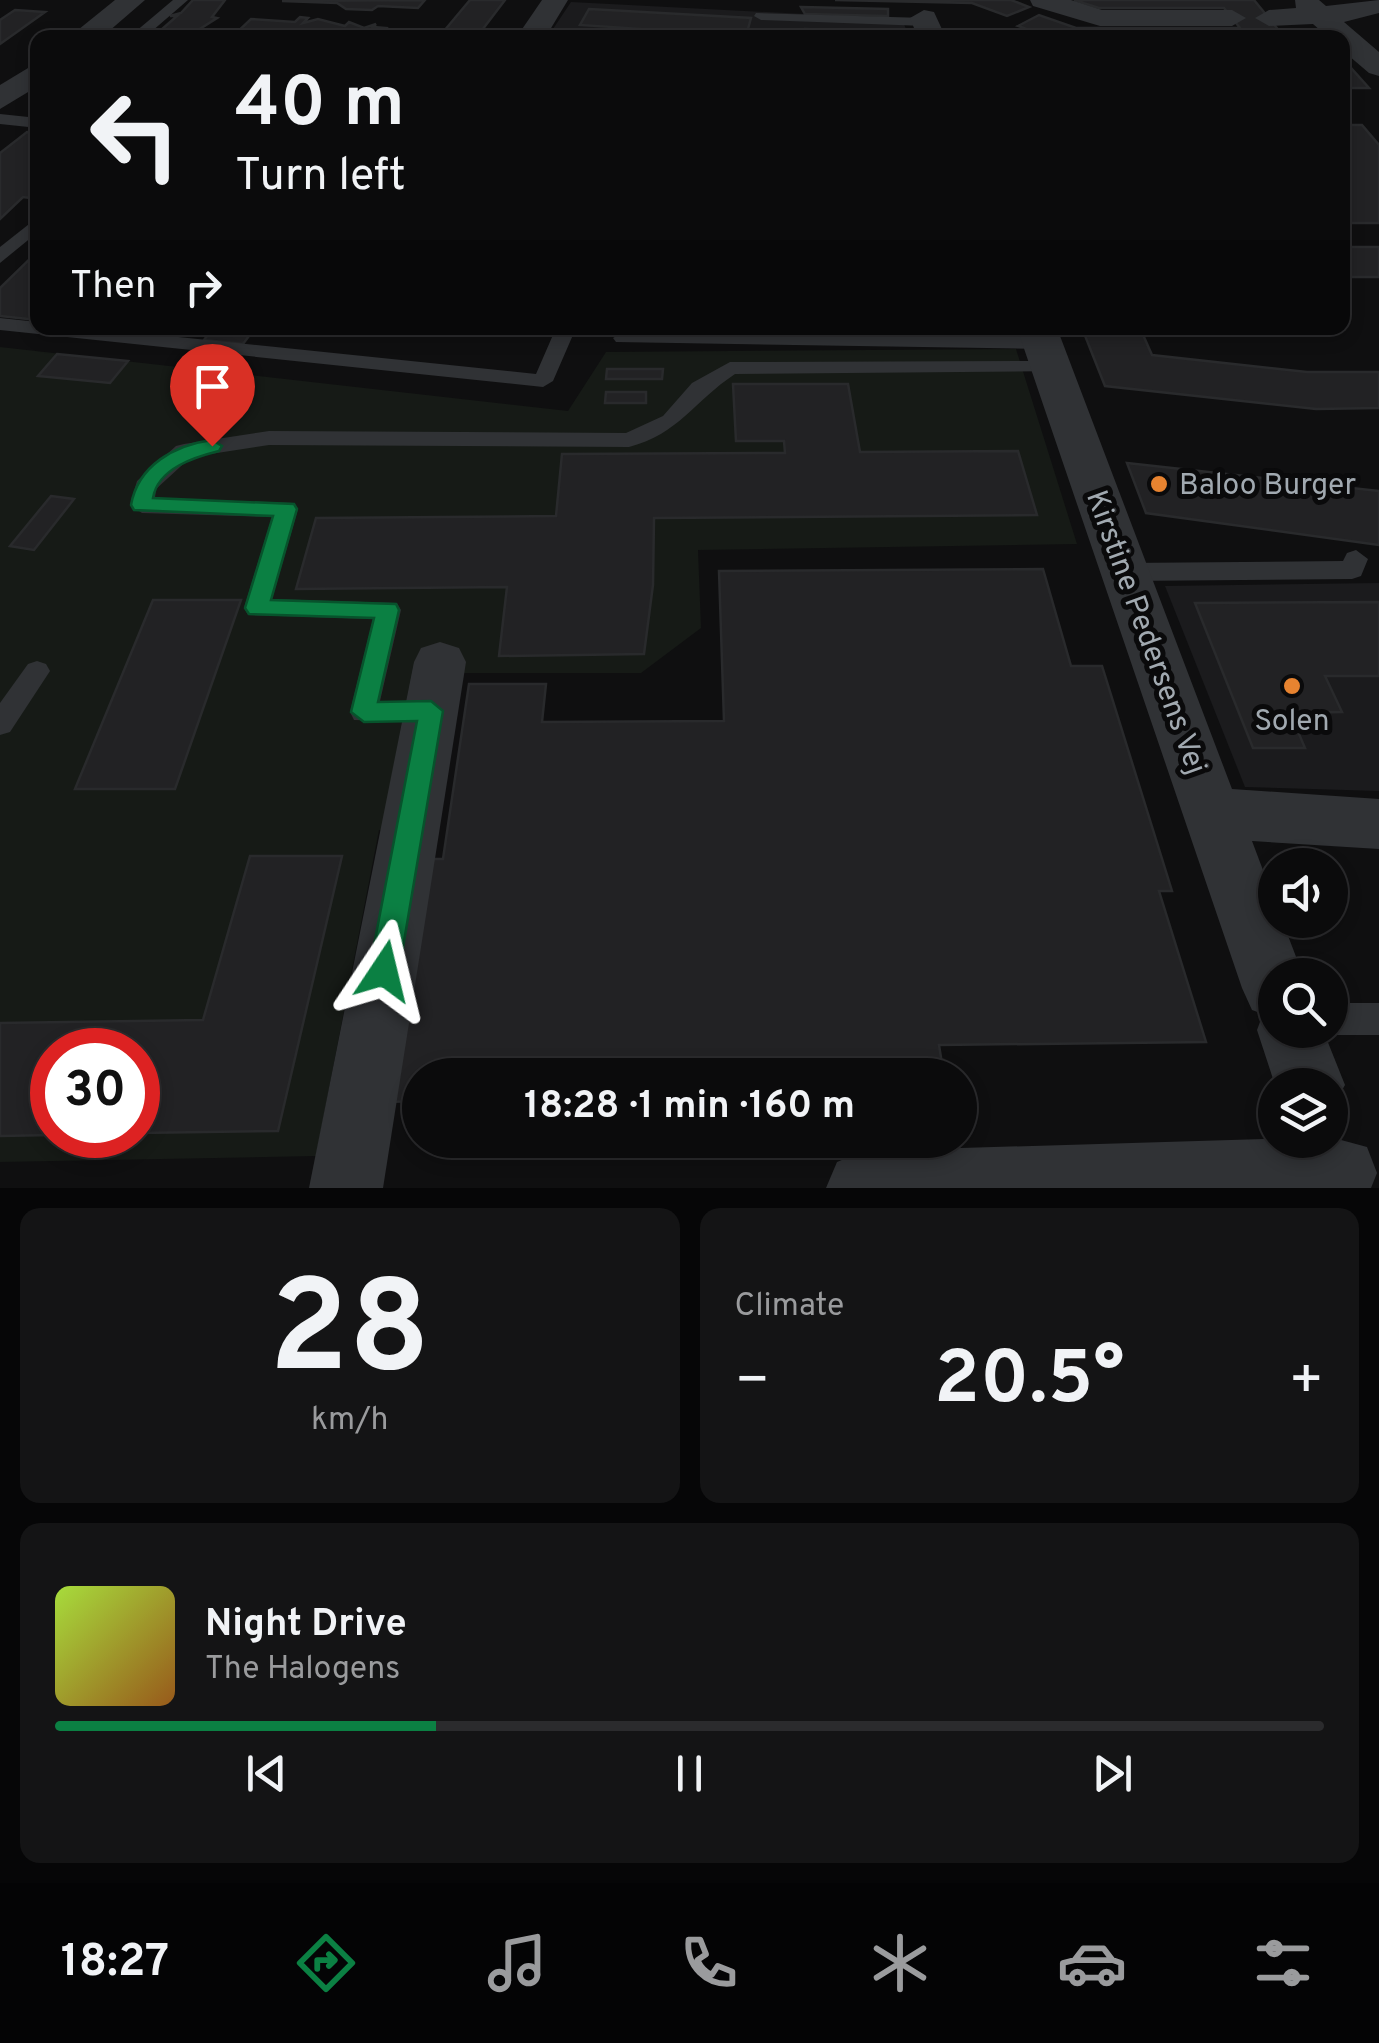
<!DOCTYPE html>
<meta charset="utf-8">
<style>
:root{--surface:#0b0b0c;--page:#141415;--text:#f1f3f6;--muted:#9a9b9d;--line:#2b2b2d;--accent:#0b8043}
body{margin:0;font-family:Overpass,sans-serif;background:var(--page);color:var(--text);height:100vh;display:flex;flex-direction:column;font-size:38px;white-space:nowrap}
*{box-sizing:border-box;margin:0}
p{font-size:32px;color:var(--muted)}
.icon{flex:none;width:55px;height:55px;fill:none;stroke:currentColor;stroke-width:2;stroke-linecap:round;stroke-linejoin:round}
.map{position:relative;height:1188px;overflow:hidden}
.details{display:flex;flex-direction:column;gap:20px;padding:20px;background:#060607;flex:1}
.details>*{flex:none}
.guide{position:absolute;left:30px;top:30px;width:1320px;height:305px;border-radius:20px;box-shadow:0 5px 15px #0003,0 0 0 2px var(--line);background:#0b0b0c;color:var(--text);overflow:hidden}
.buttons{position:absolute;left:1258px;top:848px;display:grid;gap:20px}
.buttons a{display:grid;place-items:center;width:90px;height:90px;border-radius:50%;background:var(--surface);box-shadow:0 5px 15px #0003,0 0 0 2px var(--line);font-size:50px}
.speed{position:absolute;left:30px;top:1028px;display:flex;gap:20px;font-size:50px;font-weight:700;text-align:center}
.speed>*{display:grid;place-content:center;width:130px;height:130px;border-radius:50%;background:var(--surface);box-shadow:0 5px 15px #0003,0 0 0 2px var(--line);line-height:1}
.speed .limit{border:15px solid #d22;background:#fff;color:#111}
.pin{position:absolute;display:grid;place-items:center;width:85px;height:85px;color:#fff;margin:-102px -42px;border-radius:50% 50% 50% 0;rotate:-45deg;box-shadow:0 0 10px #0007}
.pin .icon{rotate:45deg}
.me{position:absolute;width:110px;margin:-55px;rotate:10deg;stroke-linejoin:round;filter:drop-shadow(0 0 8px #0008)}
.turn{display:flex;align-items:center;gap:35px;height:210px;padding:0 40px;font-size:45px}
.turn .icon{width:130px;height:130px;stroke-width:2.5}
.turn b{display:block;font-size:70px;line-height:85px}
.then{display:flex;align-items:center;height:95px;padding:0 40px;background:#0003;gap:20px;font-size:38px}
.big{font-size:75px;font-weight:700;line-height:1.1}
.details .widget{flex:1;display:flex;flex-direction:column;justify-content:center;gap:15px;min-width:0;padding:0 35px;border-radius:20px;background:var(--page)}
.details .dial{align-items:center;gap:0}
.dial b{font-size:130px;line-height:1}
.song{display:flex;align-items:center;gap:30px}
.cover{width:120px;height:120px;border-radius:15px;background:linear-gradient(135deg,hsl(80 70% 55%),hsl(30 70% 35%))}
.played{height:10px;border-radius:5px;background:linear-gradient(90deg,var(--accent) 30%,var(--line) 30%)}
.keys{display:flex;justify-content:space-around;direction:ltr}
.heat{display:flex;justify-content:space-between;align-items:center;font-size:55px;direction:ltr}
.details .tiles{flex:1;display:grid;gap:20px;grid-template-columns:1fr 1fr}
.widget:last-child{grid-column:span 2}
.trip{position:absolute;left:402px;top:1058px;width:575px;height:100px;border-radius:50px;background:var(--surface);box-shadow:0 5px 15px #0003,0 0 0 2px var(--line);font-weight:700;line-height:100px;text-align:center}
.tab-bar{display:flex;height:160px;justify-content:space-around;align-items:center;background:#040405;color:var(--muted)}
.tab-bar .icon{width:70px;height:70px}
.tab-bar .on{color:var(--accent)}
.tab-bar b{font-size:45px;color:var(--text)}
.map>svg:first-child{display:block}
</style>
<div class="map">
<svg width="1379" height="1188" viewBox="0 0 1379 1188">
<rect width="100%" height="100%" fill="#0f0f10"/>
<g fill="#1b1b1d">
<path d="M571 2 902 19 909 37 547 38Z"/>
<path d="M1379 583V791L1245 787 1165 586Z"/>
</g>
<path fill="#161a16" fill-rule="evenodd" d="M0 347 568 411 606 352 1016 349 1077 544 698 550 701 628 641 673H452L431 827 379 830 316 1156 0 1162ZM52 1050H138V1135H52Z"/>
<g fill="#222224" stroke="#292a2c" stroke-width="2.5">
<path d="M193 0H225L212 17 217 18 187 37 152 38 177 16H170L181 13Z"/>
<path d="M425 0 418 8 378 6 372 10 346 9 337 3 282 1Z"/>
<path d="M470 0H505L476 38H307L309 35 273 32 267 38H231L251 19 295 22 300 17 308 18 303 23 318 19 345 26 349 22 364 28 376 24 373 27 386 28 382 32 439 37Z"/>
<path d="M835 0H1011L1029 7 1007 16 972 3Z"/>
<path d="M1074 0H1254L1285 38H1051L1018 26 1039 15 1076 28H1240L1224 8H1099Z"/>
<path d="M801 7 888 9V16L805 14Z"/>
<path d="M589 9 751 18 746 36 580 25Z"/>
<path d="M15 10 45 12 0 44V20Z"/>
<path d="M805 29 859 31V38H776L777 32 805 33Z"/>
<path d="M1342 59H1343L1369 88H1342Z"/>
<path d="M1342 125H1362L1379 145V223H1342Z"/>
<path d="M27 132 38 133V199L23 197 0 219V153Z"/>
<rect x="1342" y="247" width="37" height="30"/>
<path d="M38 251V320L0 316V288Z"/>
<path d="M213 328H255L243 344 204 340Z"/>
<path d="M687 328H996L686 333Z"/>
<path d="M1082 328H1140L1152 355 1307 372H1379V408L1316 409 1105 386Z"/>
<path d="M57 354 128 361 110 383 38 376Z"/>
<path d="M607 369H663L662 379H606Z"/>
<path d="M733 384H848L860 452 1018 451 1037 515 654 518 653 585 644 654 499 656 507 587 296 589 316 518 556 516 562 454 785 453 784 441H736Z"/>
<path d="M606 392H646V403H605Z"/>
<path d="M1127 463 1379 491V545L1146 513Z"/>
<path d="M51 496 74 499 34 550 10 546Z"/>
<path d="M1043 569 1071 666H1102L1172 891H1159L1206 1042 939 1045 943 1070 420 1075V1101L386 1102 425 859H443L469 684H546L542 722 724 721 719 571Z"/>
<path d="M153 600H241L175 789H75Z"/>
<path d="M1379 602V676H1325L1342 712 1290 713 1305 748H1253L1195 603Z"/>
<path d="M250 856H342L278 1131 138 1133V1050H52V1135L0 1136V1023L203 1020Z"/>
</g>
<g fill="none" stroke-linecap="round" stroke-linejoin="round">
<g fill="#303235" fill-rule="evenodd">
<path d="M173 0H188L144 38H128Z"/>
<path d="M756 13 925 18 932 22 925 26 761 20 754 16Z"/>
<path d="M0 114 38 118V128L0 124Z"/>
<path d="M38 217V232L0 263V247Z"/>
<path d="M0 318 38 322V328H91L536 374 556 328H576L553 381 543 387 0 330Z"/>
<path d="M623 332 1042 337 1052 343 1042 349 616 342 613 338Z"/>
<path d="M1052 361 1059 363V371L735 374C694 401 679 434 629 447L269 445 191 457 156 489 155 498 294 503 298 509 272 599 397 603 401 610 380 701 441 703 445 711 441 719 431 722 354 720 350 712 373 619 248 615 244 608 272 517 142 513 130 505 137 481 176 446 184 444 269 431 626 433 663 416 692 383 730 362Z"/>
<path d="M1356 550 1368 559 1361 576 1352 579 1125 581 1113 572 1125 563 1343 561 1347 553Z"/>
<path d="M37 661 46 664 50 671 10 732 0 735V703L28 664Z"/>
<path d="M1330 1003H1379V1035H1330L1318 1030H1330Z"/>
</g>
<g fill="#303235" fill-rule="evenodd">
<path d="M115 0H145L101 38H68Z"/>
<path d="M542 0H568L545 38H516Z"/>
<path d="M1030 0H1071L1102 10H1232L1246 18 1232 26H1100L1033 6Z"/>
<path d="M1295 0H1319L1326 6 1379 0V13L1344 22 1379 52V76L1369 73 1342 50V38H1329L1313 24 1269 26 1255 18 1269 10 1296 8Z"/>
<path d="M924 10 934 12 946 38H918L910 18Z"/>
<path d="M38 62V86L0 109V85Z"/>
<path d="M1017 328H1057L1232 789 1379 799V849L1252 841 1275 902V920H1282L1303 975H1275V1030H1323L1345 1085 1330 1111V1085H1275L1257 1030 1263 1014 1252 1010 1242 988Z"/>
<path d="M440 642 459 648 466 662 383 1188H309L414 662 421 648Z"/>
<path d="M1330 1137 1367 1147 1377 1173 1371 1188H826L837 1162 863 1151Z"/>
</g>
</g>
<path fill="#0b8043" stroke="#07532c" stroke-width="2.5" d="M212 440 222 446 219 451C195 457 158 468 153 498L294 504 297 509 271 600 396 604 399 610 378 702 431 701 443 711 399 971 394 981 384 985 374 981 369 971 417 721 364 722 351 712 374 618 249 614 245 608 273 516 134 510 131 505C138 465 175 445 212 440Z"/>
<g fill="#e78330" stroke="#0a0a0b" stroke-width="4">
<circle cx="1159" cy="484" r="10"/>
<circle cx="1292" cy="686" r="10"/>
</g>
<g text-anchor="middle" stroke-width="10" stroke-linejoin="round" paint-order="stroke">
<g font-size="30" fill="#a1a9b0" stroke="#0a0a0b" text-anchor="start">
<text x="1179" y="494">Baloo Burger</text>
<text x="1292" y="730" text-anchor="middle">Solen</text>
</g>
<g font-size="30" fill="#a1a9b0" stroke="#0a0a0b">
<text transform="translate(1147 632) rotate(70)" y="10">Kirstine Pedersens Vej</text>
</g>
</g>
</svg>
<div class="buttons">
<a><svg class="icon" aria-label="sound" viewBox="0 0 24 24"><path d="M4 9h4l5-4v14l-5-4H4zM17 9q2 3 0 6"/></svg></a>
<a><svg class="icon" aria-label="search" viewBox="0 0 24 24"><circle cx="10" cy="10" r="6"/><path d="M15 15l6 6"/></svg></a>
<a><svg class="icon" aria-label="layers" viewBox="0 0 24 24"><path d="M12 4l9 5-9 5-9-5zM3 14l9 5 9-5"/></svg></a>
</div>
<div class="speed"><div class="limit">30</div></div>
<div class="pin" style="left:212px;top:446px;background:#d93025"><svg class="icon" aria-label="arrive" viewBox="0 0 24 24"><path d="M6 21V4h12l-3 4 3 4H6"/></svg></div>
<svg class="me" style="left:384px;top:971px" viewBox="-20 -20 40 40"><path d="M0-17L14 15 0 8-14 15z" fill="#0b8043" stroke="#fff" stroke-width="4"/></svg>
<div class="trip">18:28 · 1 min · 160 m</div>
<div class="guide">
<div class="turn"><svg class="icon" aria-label="left" viewBox="0 0 24 24"><path d="M17 20v-9H6M10 6l-5 5 5 5"/></svg><div><b>40 m</b>Turn left</div></div>
<div class="then">Then<svg class="icon" aria-label="right" viewBox="0 0 24 24"><path d="M7 20v-9h11M14 6l5 5-5 5"/></svg></div>
</div>
</div>
<section class="details">
<div class="tiles">
<div class="widget dial"><b>28</b><p>km/h</p></div>
<div class="widget"><p>Climate</p>
<div class="heat"><a>−</a><b class="big">20.5°</b><a>+</a></div>
</div>
<div class="widget">
<div class="song"><i class="cover"></i><div><b>Night Drive</b><p>The Halogens</p></div></div>
<div class="played"></div>
<div class="keys"><svg class="icon" aria-label="previous" viewBox="0 0 24 24"><path d="M18 5L8 12l10 7zM5 5v14"/></svg><svg class="icon" aria-label="pause" viewBox="0 0 24 24"><path d="M8 5v14M16 5v14"/></svg><svg class="icon" aria-label="next" viewBox="0 0 24 24"><path d="M6 5l10 7-10 7zM19 5v14"/></svg></div>
</div>
</div>
</section>
<nav class="tab-bar">
<b>18:27</b>
<svg class="icon on" aria-label="directions" viewBox="0 0 24 24"><path d="M12 3l9 9-9 9-9-9zM9 14v-3h6M13 9l2 2-2 2"/></svg>
<svg class="icon" aria-label="music" viewBox="0 0 24 24"><path d="M9 18V5l10-2v13"/><circle cx="6" cy="18" r="3"/><circle cx="16" cy="16" r="3"/></svg>
<svg class="icon" aria-label="phone" viewBox="0 0 24 24"><path d="M5 4h4l2 5-3 2q2 4 5 5l2-3 5 2v4C11 20 4 13 5 4z"/></svg>
<svg class="icon" aria-label="climate" viewBox="0 0 24 24"><path d="M12 3v18M4 7l16 10M4 17L20 7"/></svg>
<svg class="icon" aria-label="car" viewBox="0 0 24 24"><path d="M5 17H2v-5l4-1 3-4h7l3 4 3 1v5h-3M9 17h6M6 11h13"/><circle cx="7" cy="17" r="2"/><circle cx="17" cy="17" r="2"/></svg>
<svg class="icon" aria-label="filters" viewBox="0 0 24 24"><path d="M4 7h16M4 17h16"/><circle cx="9" cy="7" r="2"/><circle cx="15" cy="17" r="2"/></svg>
</nav>
